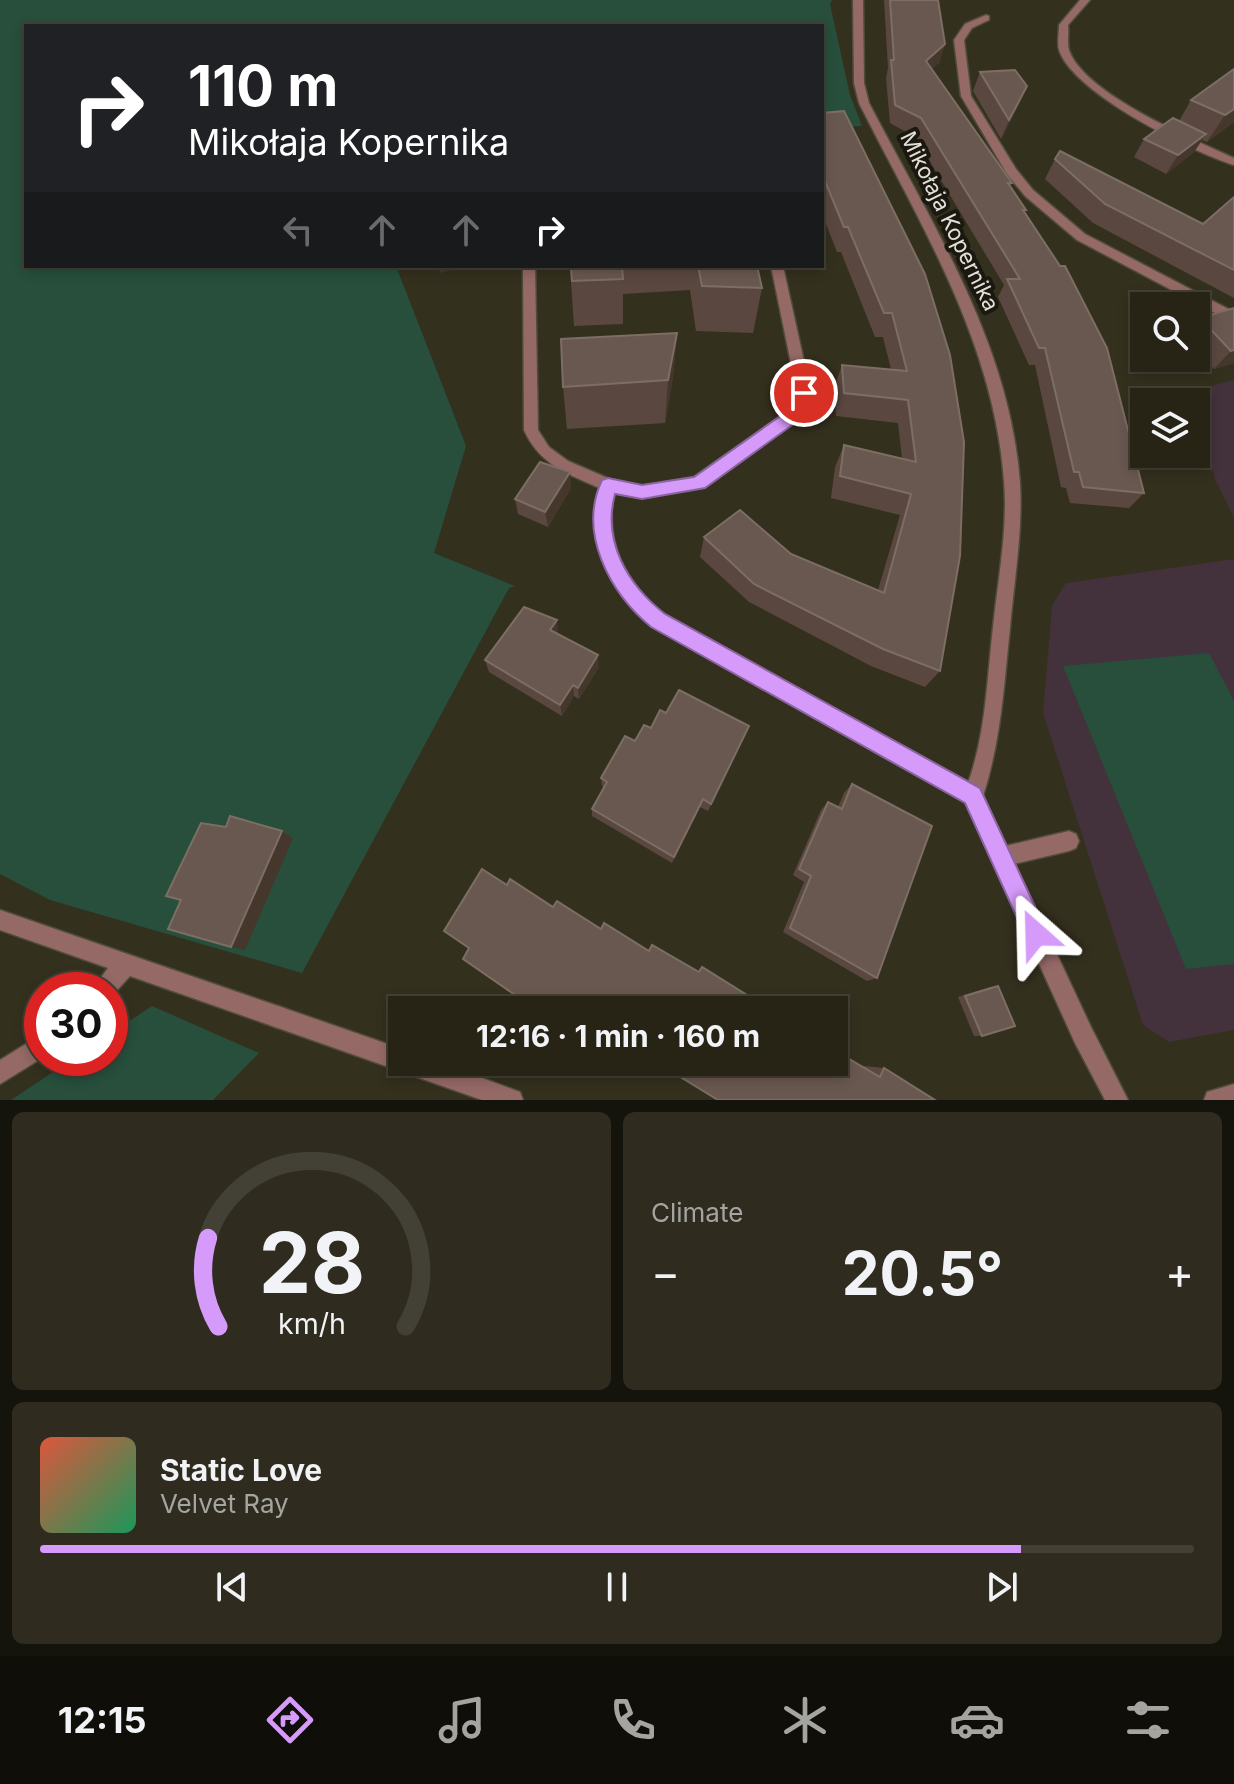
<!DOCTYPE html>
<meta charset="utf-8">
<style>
:root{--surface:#272416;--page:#2f2c1f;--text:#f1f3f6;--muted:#a4a4a1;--line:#434135;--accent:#d69bfa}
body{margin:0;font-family:Inter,sans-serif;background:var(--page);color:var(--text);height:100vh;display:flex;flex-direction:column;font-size:30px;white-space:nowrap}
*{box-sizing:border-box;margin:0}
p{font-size:26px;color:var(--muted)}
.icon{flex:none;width:44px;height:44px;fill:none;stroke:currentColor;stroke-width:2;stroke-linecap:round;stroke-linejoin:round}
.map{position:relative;height:1100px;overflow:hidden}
.side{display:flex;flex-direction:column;gap:12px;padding:12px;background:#15140c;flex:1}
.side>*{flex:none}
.top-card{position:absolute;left:24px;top:24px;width:800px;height:244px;border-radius:0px;box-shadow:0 4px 12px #0003,0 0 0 2px var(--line);background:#202124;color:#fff;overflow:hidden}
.tools{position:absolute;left:1130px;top:292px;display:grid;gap:16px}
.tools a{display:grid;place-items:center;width:80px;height:80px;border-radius:0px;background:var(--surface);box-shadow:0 4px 12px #0003,0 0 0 2px var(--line);font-size:40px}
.speed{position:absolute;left:24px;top:972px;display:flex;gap:16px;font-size:40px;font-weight:700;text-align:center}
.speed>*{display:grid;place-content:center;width:104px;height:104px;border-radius:50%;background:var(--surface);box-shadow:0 4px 12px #0003,0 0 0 2px var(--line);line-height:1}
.speed .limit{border:12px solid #d22;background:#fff;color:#111}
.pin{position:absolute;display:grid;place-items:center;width:68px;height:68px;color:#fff;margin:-34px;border:4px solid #fff;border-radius:50%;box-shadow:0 2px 8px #0007}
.me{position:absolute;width:88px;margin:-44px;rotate:335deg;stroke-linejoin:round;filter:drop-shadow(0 0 6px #0008)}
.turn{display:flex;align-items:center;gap:28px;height:168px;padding:0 32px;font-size:36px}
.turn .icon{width:104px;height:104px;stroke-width:2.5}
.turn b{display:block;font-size:56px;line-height:68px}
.lanes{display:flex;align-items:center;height:76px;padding:0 32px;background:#0003;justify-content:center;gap:40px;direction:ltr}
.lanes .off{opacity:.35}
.big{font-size:60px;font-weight:700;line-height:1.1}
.side .card{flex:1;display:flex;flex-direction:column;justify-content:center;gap:12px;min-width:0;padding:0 28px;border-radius:12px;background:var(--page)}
.side .dial{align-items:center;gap:0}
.dial svg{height:208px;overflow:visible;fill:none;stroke:var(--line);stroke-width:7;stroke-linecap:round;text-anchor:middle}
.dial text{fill:var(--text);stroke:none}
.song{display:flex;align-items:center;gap:24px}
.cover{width:96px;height:96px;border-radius:12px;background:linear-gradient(135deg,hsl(10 70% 55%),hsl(150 70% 35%))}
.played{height:8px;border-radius:4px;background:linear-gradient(90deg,var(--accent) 85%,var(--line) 85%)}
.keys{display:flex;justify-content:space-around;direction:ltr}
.heat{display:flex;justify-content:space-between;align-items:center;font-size:44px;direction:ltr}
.side .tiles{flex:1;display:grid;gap:12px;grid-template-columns:1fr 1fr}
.card:last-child{grid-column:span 2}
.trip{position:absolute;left:388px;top:996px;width:460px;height:80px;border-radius:0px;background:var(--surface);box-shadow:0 4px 12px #0003,0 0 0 2px var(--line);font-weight:700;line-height:80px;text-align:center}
.tab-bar{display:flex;height:128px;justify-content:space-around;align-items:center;background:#100e09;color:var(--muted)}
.tab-bar .icon{width:56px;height:56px}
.tab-bar .selected{color:var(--accent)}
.tab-bar b{font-size:36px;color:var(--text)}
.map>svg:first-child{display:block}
</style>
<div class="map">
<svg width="1234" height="1100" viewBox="0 0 1234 1100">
<rect width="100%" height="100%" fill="#34301e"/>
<g fill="#43313b">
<path d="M1234 380V518L1215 479 1191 391Z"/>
<path d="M1234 559V1030L1169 1042 1143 1025 1043 713 1052 606 1066 583Z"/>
</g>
<g fill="#274f3c">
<path d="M0 0H832L830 4 850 95 862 126 822 128V26H26V266H396L466 446 434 553 515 586 509 588 302 973 50 900 0 874Z"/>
<path d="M1209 653 1234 701V964L1186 969 1063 666Z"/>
<path d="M152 1006 259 1053 213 1100H11L74 1058H110V1034Z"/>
</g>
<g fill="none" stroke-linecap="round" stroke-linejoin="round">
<defs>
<g id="lane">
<path d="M1069 831 1076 834 1079 841 1076 848 1069 851 1001 867 994 864 991 857 994 850 1001 847Z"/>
<path d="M0 910 278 1006 286 1009 289 1017 286 1025 278 1028 130 976 110 998V990H92L108 968 0 930Z"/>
<path d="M42 1034V1058L0 1084V1060Z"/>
</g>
<g id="street">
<path d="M853 0H863L864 83 869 103C932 224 1010 344 1020 483 1023 531 1014 581 1010 628 1004 685 1001 741 983 796L1091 1027 1128 1100H1105L1075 1043 966 803 652 626C608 587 588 548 600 488 567 474 539 464 524 430L523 266H535L538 430 549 447 568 461 610 479 642 486 694 477 791 409 797 393 771 266H783L811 393 809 404 801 417 703 487 642 498 614 493C604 545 626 581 664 616L968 783C986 733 987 679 993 627 998 579 1008 529 1004 481 994 342 920 224 859 103L854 83Z"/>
<path d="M1080 0H1090L1068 25C1069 32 1067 43 1069 50 1084 94 1193 139 1234 158V165C1192 152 1073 93 1059 50 1057 43 1059 32 1059 25Z"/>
<path d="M986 15 989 16V20L972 28 964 40 971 96 1016 169 1033 190 1085 234 1234 312V323L1077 240 1025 196 1007 174 961 96 954 40 965 24Z"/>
<path d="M278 1006 402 1049V1062H439L520 1092 523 1100H482L278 1028 270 1025 267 1017 270 1009Z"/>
<path d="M1234 1084V1100H1204L1207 1092Z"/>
</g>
</defs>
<use href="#lane" stroke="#504c3b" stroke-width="3"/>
<use href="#street" stroke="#504c3b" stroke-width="3"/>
<use href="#lane" fill="#946966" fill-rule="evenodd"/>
<use href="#street" fill="#946966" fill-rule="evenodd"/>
</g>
<g fill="#5a4840">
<path d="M884 0H938L945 44 939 63 931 69 1012 183 1010 187 1026 210 1024 213 1144 493 1129 508 1070 503 1066 488 1061 487 1035 365H1029L998 297 1004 285 915 137 890 123 886 78 888 68Z"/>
<path d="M1234 69V122L1207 142 1202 140 1194 152 1166 174 1134 157 1144 139 1179 121 1191 100Z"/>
<path d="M980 72 1019 104 1001 139 973 91Z"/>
<path d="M822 113 925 274 940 671 925 687 871 666 749 602 700 557 704 537 791 554 878 590 900 515 831 498 835 467 844 445 902 458 898 423 836 416 834 388 842 365 891 369 883 337H875L841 252H837L822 214Z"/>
<path d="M1055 159 1203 224 1234 197V298L1093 223 1045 179Z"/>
<path d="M570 266H758V269L762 288 753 333 696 331 690 290 623 294V324L574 326Z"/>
<path d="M1234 308V363L1214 369 1196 349V322L1200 318Z"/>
<path d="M677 333 673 377 665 423 567 429 563 387Z"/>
<path d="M571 488 548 527 518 514 515 499Z"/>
<path d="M558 633 599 667 579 699 574 696 562 716 489 672 485 660Z"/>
<path d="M666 713 745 735 708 811 700 807 672 863 592 816V809L604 788 602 786 601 778 635 741Z"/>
<path d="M852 784 877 978 867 981 783 932 804 882 793 875 821 810 828 802 838 807 844 793Z"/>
<path d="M998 986 982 1036H974L958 997 990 987Z"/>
<path d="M656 1062 863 1067 864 1066 884 1068 935 1100Z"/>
</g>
<g fill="#45372c">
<path d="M945 44 939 63 920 79 926 61Z"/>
<path d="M1027 86 1019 104 1001 139 1009 120Z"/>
<path d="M1234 109V122L1207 142 1225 115Z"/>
<path d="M1206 134 1194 152 1166 174 1178 155Z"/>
<path d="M438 266H467L440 273Z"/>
<path d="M677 333 673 377 665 423 668 380Z"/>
<path d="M1234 350V363L1214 369 1231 351Z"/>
<path d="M570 472 571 488 548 527 545 512Z"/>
<path d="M557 620 558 633 552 642 550 630Z"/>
<path d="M598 655 599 667 579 699 578 688Z"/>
<path d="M573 685 574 696 562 716 560 705Z"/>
<path d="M703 799 700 807 672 863 674 857Z"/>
<path d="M282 831 293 838 245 950 231 947Z"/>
<path d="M534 995 540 998 535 1006 528 1004Z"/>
</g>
<g fill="#695850" stroke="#7c6e65" stroke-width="2">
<path d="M890 0H938L945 44 926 61 1012 183H1008L1026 210H1023L1060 266H1065L1107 348 1144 493 1083 487 1079 472H1074L1045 348H1039L1007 279H1020L921 118 895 105 891 60H894Z"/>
<path d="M1234 69V109L1225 115 1191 100Z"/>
<path d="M1015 70 1027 86 1009 120 980 72Z"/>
<path d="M844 111 925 274 950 355 964 442 960 556 940 671 883 649 754 584 704 537 740 510 791 554 884 593 911 494 840 476 844 445 916 462 908 400 844 393 842 365 907 371 892 313H884L848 227H844L822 174V113Z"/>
<path d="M1173 118 1206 134 1178 155 1144 139Z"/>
<path d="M1060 151 1203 224 1234 197V270L1105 204 1055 159Z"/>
<path d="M571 266H622L623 279 572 281Z"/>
<path d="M698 266H757L762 288 702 286Z"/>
<path d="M1234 308V350L1231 351 1200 318Z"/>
<path d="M677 333 668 380 563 387 561 339Z"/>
<path d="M540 462 570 472 545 512 515 499Z"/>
<path d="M524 607 557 620 550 630 598 655 578 688 573 685 560 705 485 660Z"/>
<path d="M679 690 749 726 711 804 703 799 674 857 592 809 607 782 601 778 625 736 635 741 644 725 651 728 660 710 666 713Z"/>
<path d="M852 784 932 826 877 978 790 928 811 876 799 869 821 818 828 802 842 809Z"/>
<path d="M230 816 282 831 231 947 168 929 181 900 166 896 201 823 226 827Z"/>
<path d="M482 869 507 885 510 879 553 907 557 901 601 929 604 923 649 951 652 945 699 972 702 967 771 1010H557L534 995 528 1004 463 959 469 948 444 931Z"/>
<path d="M998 986 1015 1026 982 1036 965 996Z"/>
<path d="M834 1050 880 1077 884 1068 935 1100H718L656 1062H834Z"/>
</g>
<path fill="#d69bfa" stroke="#8b65a2" stroke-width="2" d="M804 387 812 393 810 404 802 418 705 488 642 499 615 494C602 542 628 585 665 614L980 788 1044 926 1048 934 1044 942 1036 945 1028 942 965 803 651 627C610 593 577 533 602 480L608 478 642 485 694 477 790 409 798 388Z"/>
<g text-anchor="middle" stroke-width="8" stroke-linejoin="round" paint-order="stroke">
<g font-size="22" fill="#e3e1d6" stroke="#1a1810">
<text transform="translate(950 221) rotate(64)" y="8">Mikołaja Kopernika</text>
</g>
</g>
</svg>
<div class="tools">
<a><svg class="icon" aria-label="search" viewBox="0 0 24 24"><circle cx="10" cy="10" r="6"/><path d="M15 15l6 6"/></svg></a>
<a><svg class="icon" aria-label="layers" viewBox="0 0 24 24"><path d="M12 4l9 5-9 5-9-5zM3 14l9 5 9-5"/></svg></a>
</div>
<div class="speed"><div class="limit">30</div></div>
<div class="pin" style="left:804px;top:393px;background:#d93025"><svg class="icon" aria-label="arrive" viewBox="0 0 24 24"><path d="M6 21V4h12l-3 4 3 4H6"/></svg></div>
<svg class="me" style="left:1036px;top:934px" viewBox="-20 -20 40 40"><path d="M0-17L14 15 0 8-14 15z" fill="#d69bfa" stroke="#fff" stroke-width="4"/></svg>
<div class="trip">12:16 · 1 min · 160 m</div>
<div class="top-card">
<div class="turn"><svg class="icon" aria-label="right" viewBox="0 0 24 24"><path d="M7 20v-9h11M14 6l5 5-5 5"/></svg><div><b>110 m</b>Mikołaja Kopernika</div></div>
<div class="lanes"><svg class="icon off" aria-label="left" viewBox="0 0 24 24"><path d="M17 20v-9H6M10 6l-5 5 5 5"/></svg><svg class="icon off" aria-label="ahead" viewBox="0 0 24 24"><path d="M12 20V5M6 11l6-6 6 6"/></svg><svg class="icon off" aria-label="ahead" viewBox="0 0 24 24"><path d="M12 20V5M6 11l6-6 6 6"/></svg><svg class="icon" aria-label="right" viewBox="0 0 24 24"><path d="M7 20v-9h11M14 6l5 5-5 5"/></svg></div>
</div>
</div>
<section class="side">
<div class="tiles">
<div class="card dial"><svg viewBox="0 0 100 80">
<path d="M14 69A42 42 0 1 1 86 69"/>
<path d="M14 69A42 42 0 0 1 10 35" stroke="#d69bfa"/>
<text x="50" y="56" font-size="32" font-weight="700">28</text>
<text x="50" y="72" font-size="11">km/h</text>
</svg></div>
<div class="card"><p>Climate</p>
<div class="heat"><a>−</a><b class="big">20.5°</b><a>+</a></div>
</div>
<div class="card">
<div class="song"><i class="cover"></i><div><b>Static Love</b><p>Velvet Ray</p></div></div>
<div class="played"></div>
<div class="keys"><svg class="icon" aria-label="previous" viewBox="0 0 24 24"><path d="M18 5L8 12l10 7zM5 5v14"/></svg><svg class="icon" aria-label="pause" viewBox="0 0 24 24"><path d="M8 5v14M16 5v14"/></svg><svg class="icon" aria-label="next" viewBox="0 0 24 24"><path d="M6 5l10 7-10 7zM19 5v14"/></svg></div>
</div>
</div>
</section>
<nav class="tab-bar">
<b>12:15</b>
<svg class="icon selected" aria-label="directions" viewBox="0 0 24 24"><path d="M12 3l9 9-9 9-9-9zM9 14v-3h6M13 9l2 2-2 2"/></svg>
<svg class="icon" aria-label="music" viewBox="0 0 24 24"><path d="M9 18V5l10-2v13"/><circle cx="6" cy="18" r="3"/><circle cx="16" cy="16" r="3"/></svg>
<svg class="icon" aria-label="phone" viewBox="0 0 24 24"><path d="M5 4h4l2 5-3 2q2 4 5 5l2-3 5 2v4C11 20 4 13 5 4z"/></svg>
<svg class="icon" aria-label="climate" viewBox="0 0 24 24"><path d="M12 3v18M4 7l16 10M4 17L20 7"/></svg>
<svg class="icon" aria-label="car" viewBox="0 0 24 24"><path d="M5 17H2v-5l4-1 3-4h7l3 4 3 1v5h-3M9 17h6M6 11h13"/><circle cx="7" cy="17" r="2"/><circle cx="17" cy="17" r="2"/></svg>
<svg class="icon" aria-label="filters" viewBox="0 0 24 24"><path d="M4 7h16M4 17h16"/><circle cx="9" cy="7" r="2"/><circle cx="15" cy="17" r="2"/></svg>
</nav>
